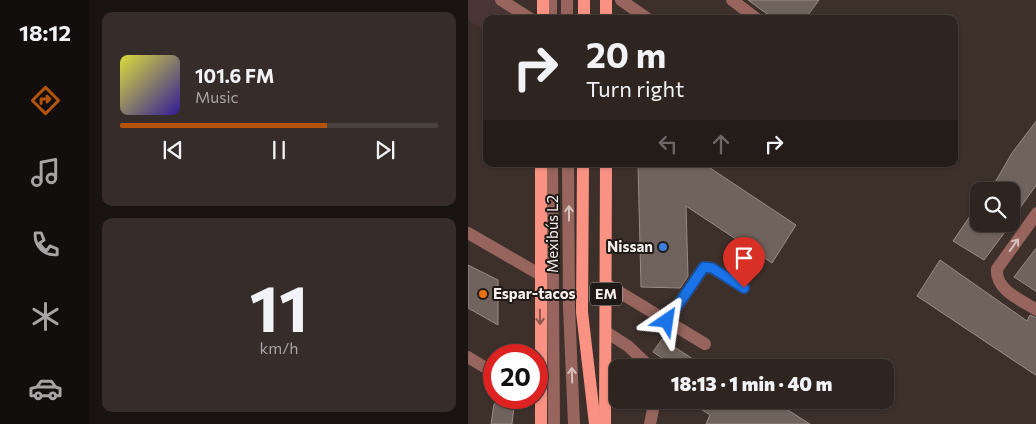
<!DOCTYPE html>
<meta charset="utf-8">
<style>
:root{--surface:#2e2420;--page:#362c29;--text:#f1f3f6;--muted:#a7a4a5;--line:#49413e;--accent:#b45309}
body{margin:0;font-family:Commissioner,sans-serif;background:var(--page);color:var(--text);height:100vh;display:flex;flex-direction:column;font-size:19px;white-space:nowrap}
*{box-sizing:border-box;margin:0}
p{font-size:16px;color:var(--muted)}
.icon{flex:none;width:28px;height:28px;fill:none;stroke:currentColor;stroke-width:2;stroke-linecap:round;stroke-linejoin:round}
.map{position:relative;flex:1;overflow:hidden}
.panel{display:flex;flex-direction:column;gap:12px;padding:12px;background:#191412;width:378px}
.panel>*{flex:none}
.banner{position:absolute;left:15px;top:15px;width:475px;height:152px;border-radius:10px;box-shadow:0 1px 4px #0004,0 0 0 1px var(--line);background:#2e2420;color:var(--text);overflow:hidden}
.fabs{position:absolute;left:502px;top:182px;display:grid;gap:10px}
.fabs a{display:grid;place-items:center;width:50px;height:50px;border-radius:10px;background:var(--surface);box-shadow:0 1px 4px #0004,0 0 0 1px var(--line);font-size:25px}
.speed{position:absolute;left:15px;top:344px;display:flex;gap:10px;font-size:25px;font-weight:700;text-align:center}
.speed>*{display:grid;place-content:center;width:65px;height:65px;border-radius:50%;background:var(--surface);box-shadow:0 1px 4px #0004,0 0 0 1px var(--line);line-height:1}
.speed .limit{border:8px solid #d22;background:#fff;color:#111}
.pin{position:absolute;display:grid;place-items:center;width:42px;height:42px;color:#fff;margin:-51px -21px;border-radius:50% 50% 50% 0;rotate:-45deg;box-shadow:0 0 5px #0007}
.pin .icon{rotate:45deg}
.me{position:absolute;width:55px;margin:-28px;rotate:32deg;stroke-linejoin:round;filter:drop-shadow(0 0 4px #0008)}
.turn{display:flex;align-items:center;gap:18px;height:105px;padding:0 20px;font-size:22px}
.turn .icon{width:65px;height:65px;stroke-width:2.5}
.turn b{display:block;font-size:35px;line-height:42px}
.lanes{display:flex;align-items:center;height:48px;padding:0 20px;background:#0003;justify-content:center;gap:25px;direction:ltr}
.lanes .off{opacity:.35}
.panel .tile{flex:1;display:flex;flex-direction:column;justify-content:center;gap:8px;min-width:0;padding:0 18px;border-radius:10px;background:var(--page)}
.panel .dial{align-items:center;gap:0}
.dial b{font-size:65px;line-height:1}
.song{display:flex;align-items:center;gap:15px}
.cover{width:60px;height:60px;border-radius:8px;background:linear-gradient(135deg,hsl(60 70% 55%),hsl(250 70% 35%))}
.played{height:5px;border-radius:2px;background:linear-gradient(90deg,var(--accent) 65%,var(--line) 65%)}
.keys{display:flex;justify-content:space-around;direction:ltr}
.trip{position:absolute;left:141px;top:359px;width:285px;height:50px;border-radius:10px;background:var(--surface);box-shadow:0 1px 4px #0004,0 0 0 1px var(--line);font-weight:800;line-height:50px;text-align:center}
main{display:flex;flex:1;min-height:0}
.menu{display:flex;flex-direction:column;width:90px;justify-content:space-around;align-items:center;background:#120e0d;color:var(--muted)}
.menu .icon{width:35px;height:35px}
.menu .active{color:var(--accent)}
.menu b{font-size:22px;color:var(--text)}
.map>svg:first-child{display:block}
</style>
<main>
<nav class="menu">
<b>18:12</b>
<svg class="icon active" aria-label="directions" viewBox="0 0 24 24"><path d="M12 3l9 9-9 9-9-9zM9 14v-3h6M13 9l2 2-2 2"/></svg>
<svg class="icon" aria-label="music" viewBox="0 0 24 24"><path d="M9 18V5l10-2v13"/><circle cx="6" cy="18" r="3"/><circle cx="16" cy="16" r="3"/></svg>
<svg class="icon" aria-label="phone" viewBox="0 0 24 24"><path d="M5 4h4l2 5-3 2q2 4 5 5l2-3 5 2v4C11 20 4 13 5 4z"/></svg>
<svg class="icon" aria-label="climate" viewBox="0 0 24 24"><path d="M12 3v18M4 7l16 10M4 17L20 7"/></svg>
<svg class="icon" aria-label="car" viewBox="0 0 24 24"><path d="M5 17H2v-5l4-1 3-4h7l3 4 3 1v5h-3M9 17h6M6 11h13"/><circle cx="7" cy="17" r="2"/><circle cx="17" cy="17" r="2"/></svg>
</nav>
<section class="panel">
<div class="tile">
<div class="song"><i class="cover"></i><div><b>101.6 FM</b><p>Music</p></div></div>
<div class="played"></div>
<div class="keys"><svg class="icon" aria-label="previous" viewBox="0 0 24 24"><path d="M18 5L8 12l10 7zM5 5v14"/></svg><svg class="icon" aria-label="pause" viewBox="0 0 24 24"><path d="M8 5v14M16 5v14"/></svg><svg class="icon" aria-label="next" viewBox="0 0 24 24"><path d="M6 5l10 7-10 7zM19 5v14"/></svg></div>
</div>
<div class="tile dial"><b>11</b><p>km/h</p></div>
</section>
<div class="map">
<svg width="569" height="424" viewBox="0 0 569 424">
<rect width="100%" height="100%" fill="#3d302b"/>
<path fill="#4a3535" d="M0 0H46V19H19V32L0 20Z"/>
<g fill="#70625c" stroke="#9a8b85">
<path d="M280 0H351L337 19H306Z"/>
<path d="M569 120V184L544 219V191H522L544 153Z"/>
<path d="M170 164H236L328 225 304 263 218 206 220 276 212 288 173 287Z"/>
<path d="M511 203V224H543L516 260 485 241Z"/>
<path d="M569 247V292L546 277Z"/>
<path d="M472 260 559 321 562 315 569 318V376L449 296Z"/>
<path d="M0 265 30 280V325L0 308Z"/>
<path d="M194 339 239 368H209L185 352Z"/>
<path d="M47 398 44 424H23L26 404 32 400Z"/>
<path d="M219 400H304L342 424H238L242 415Z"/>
</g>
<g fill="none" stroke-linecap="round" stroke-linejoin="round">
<g stroke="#97655d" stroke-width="12">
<path d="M33 0 63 19"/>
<path d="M83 0V19"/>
<path d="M99 0V19"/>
<path d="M153 0 180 19"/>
<path d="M264 0 289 19"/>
<path d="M84 164 86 424"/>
<path d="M100 164 101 307 106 424"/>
<path d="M569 213 529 269C527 290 553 300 569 310"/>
<path d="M0 233 71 274"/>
<path d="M138 284 237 344"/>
<path d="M199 321 236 267 244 268 276 288"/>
<path d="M138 332 160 346 183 368"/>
<path d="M0 357 26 373"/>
<path d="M182 424 187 400"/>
</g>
<g stroke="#f99283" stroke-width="12">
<path d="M75 0V19"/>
<path d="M116 19V0"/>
<path d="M138 19V0"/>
<path d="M115 164 114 312 127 424"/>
<path d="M73 424V164"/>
<path d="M137 424 138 164"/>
</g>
</g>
<defs><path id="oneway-shaft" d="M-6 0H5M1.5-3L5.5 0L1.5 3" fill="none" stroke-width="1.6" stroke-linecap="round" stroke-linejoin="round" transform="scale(1.25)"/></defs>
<g stroke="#d5bfba">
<use href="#oneway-shaft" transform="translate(101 213) rotate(-90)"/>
<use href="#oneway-shaft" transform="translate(546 245) rotate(-55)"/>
<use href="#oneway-shaft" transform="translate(104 375) rotate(-92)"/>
</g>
<use stroke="#8c564d" href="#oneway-shaft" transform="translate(72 317) rotate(89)"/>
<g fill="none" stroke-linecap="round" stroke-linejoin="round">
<defs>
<path id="route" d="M199 321 236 267 244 268 276 288"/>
</defs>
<use href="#route" stroke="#114b97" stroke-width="12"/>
<use href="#route" stroke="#1a73e8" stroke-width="9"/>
</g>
<circle fill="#3f7fe0" stroke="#1f1a17" stroke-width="2" cx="195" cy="247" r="5"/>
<circle fill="#e8710a" stroke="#1f1a17" stroke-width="2" cx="15" cy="294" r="5"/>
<g text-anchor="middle" stroke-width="4" stroke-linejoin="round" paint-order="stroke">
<rect fill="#1f1a17" stroke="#b6afac" stroke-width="1" x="122" y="282.5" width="32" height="23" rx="4"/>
<g font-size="14" font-weight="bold" fill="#f7efec">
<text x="138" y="299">EM</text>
</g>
<g font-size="15" fill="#f7efec" stroke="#1f1a17">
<text transform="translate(85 234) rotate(-90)" y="5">Mexibús L2</text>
</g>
<g font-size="15" font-weight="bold" fill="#f7efec" stroke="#1f1a17" text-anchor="end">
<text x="185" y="252">Nissan</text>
<text x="25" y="299" text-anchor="start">Espar-tacos</text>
</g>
</g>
</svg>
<div class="fabs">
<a><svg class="icon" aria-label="search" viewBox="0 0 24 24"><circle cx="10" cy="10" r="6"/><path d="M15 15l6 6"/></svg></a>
</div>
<div class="speed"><div class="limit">20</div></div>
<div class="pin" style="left:276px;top:288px;background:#d93025"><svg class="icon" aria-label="arrive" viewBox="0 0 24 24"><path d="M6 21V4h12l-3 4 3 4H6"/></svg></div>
<svg class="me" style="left:199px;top:321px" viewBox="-20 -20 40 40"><path d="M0-17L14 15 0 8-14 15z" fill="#1a73e8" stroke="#fff" stroke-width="4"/></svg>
<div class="trip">18:13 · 1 min · 40 m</div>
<div class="banner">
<div class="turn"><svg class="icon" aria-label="right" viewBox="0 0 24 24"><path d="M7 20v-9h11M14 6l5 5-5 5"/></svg><div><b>20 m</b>Turn right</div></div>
<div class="lanes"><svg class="icon off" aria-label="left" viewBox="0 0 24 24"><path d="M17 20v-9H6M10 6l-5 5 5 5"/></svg><svg class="icon off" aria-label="ahead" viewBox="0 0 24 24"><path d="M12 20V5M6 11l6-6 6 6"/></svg><svg class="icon" aria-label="right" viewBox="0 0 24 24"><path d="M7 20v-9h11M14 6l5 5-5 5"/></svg></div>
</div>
</div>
</main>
